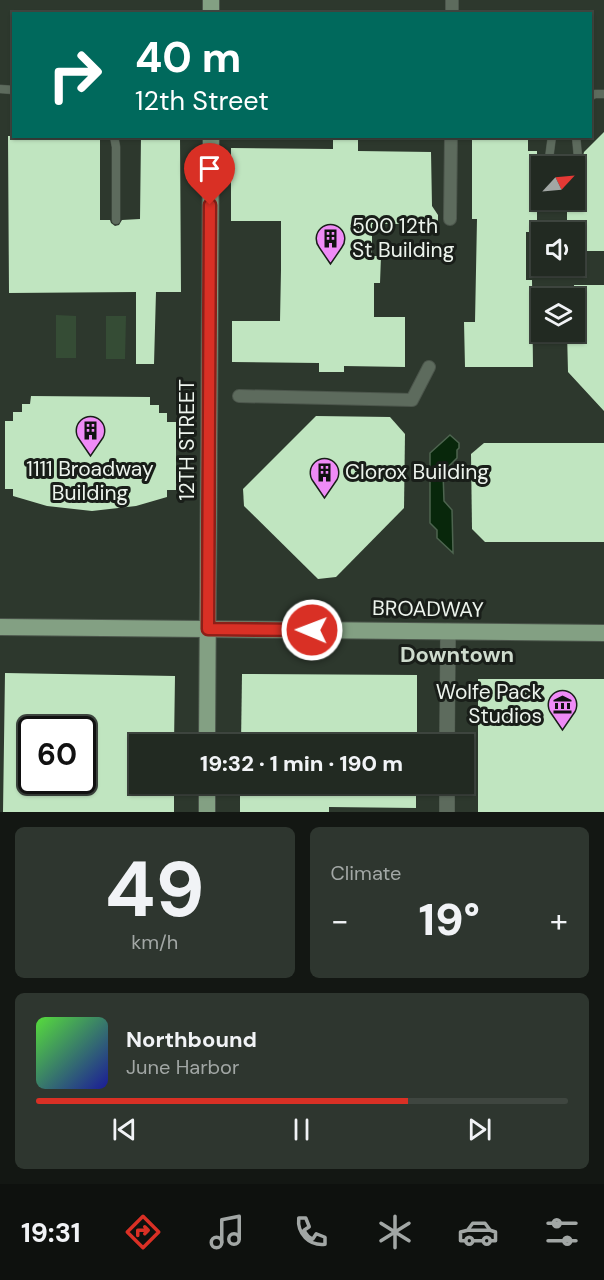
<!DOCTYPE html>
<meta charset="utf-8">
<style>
:root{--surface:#222a22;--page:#2e362f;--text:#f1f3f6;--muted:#a2a7a5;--line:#3f4640;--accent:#d93025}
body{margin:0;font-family:"DM Sans",sans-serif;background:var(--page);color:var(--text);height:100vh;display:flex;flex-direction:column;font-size:22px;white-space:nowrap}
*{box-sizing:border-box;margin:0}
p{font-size:20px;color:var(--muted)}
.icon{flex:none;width:33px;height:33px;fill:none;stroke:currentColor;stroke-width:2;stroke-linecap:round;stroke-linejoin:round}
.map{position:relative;height:812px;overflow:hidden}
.panel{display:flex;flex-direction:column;gap:15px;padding:15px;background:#131713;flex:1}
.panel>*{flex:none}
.guide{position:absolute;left:12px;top:12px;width:580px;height:126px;border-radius:0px;box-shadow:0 2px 4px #0004,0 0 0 2px var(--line);background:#00695c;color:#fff;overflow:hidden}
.needle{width:39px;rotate:64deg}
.fabs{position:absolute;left:531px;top:156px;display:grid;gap:12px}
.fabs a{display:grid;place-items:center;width:54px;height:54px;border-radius:0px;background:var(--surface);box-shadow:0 2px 4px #0004,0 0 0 2px var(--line);font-size:30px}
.speed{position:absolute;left:18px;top:716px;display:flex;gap:12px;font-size:30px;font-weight:700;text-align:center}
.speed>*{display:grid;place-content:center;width:78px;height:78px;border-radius:50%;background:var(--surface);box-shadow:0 2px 4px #0004,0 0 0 2px var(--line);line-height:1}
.speed .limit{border:3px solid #111;border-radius:9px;background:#fff;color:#111}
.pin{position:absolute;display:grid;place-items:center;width:51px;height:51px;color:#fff;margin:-62px -26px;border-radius:50% 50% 50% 0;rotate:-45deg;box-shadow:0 0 6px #0007}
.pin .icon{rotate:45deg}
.me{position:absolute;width:66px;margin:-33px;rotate:271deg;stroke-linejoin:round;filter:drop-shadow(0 0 4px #0008)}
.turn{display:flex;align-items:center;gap:21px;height:126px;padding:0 24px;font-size:27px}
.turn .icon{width:78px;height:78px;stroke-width:2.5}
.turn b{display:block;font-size:42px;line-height:51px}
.big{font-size:45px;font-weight:800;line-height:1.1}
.panel .tile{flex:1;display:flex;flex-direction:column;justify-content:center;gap:9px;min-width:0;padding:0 21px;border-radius:9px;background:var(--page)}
.panel .dial{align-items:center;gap:0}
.dial b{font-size:78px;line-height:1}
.song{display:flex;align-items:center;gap:18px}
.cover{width:72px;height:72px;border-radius:9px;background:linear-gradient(135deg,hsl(110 70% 55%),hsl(240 70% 35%))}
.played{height:6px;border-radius:3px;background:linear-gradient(90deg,var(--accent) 70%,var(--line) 70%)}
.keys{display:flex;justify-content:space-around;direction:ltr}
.heat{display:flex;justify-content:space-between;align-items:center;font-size:33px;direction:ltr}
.panel .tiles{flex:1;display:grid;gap:15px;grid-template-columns:1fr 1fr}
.tile:last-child{grid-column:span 2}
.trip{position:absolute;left:129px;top:734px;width:345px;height:60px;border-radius:0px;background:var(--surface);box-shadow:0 2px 4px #0004,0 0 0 2px var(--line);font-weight:800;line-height:60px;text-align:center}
.tab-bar{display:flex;height:96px;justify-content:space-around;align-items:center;background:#0e110e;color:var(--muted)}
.tab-bar .icon{width:42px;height:42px}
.tab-bar .active{color:var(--accent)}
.tab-bar b{font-size:27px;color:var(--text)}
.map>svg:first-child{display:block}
</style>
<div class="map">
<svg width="604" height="812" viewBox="0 0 604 812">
<rect width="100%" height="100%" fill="#2d382d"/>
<g fill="#354c35">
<path d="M56 315 76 316V358H56Z"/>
<path d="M106 316H126L125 359H106Z"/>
</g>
<path fill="#08270b" stroke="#4d644f" stroke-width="1.5" d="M450 435 459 443V448L457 450V458L443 472 444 501 452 510 453 553 437 538V530L430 523V453Z"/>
<g fill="#c0e5c0" fill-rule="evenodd">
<path d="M604 132V251H574V232H567V200H574V162L582 161 584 152Z"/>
<path d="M8 136H100V220H110L111 223 115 226 119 225 122 220 140 219 141 136H180L181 292H156L154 364H136V292L9 293Z"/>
<path d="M333 136H358V151L431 152 432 206 438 215V220L435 225 425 230 413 224H372V256H381L380 283H374V317H405V367L344 366V372H319V363L232 362V321H280L281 270V221H231V148L333 149Z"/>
<path d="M472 136H528V151H537V232H526V280H532L533 367H465L464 322H475L477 219H472Z"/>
<path d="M574 285H604V411L568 372 567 332H574Z"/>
<path d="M31 396 150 397V405H159V413H167V422H176V490H167V497L136 506 92 511 47 506 13 496V489H5V421H13V412H22V404H30Z"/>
<path d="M316 416 390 417 405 434 404 508 336 577 318 579 244 506 243 489Z"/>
<path d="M484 443H604V542H485L472 529 471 454Z"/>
<path d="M5 673 175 676 174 744H140V783H174V812H3ZM32 729H82V780H32Z"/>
<path d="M242 674 417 675V744H241Z"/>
<rect x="478" y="679" width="126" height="133"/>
<path d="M240 783H416V808L329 807V812H240Z"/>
</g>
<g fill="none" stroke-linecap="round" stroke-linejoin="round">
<defs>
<g id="service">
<path d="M0 89 14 90"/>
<path d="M591 96 595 94H604"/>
<path d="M114 136 116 147V220"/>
<path d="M576 136 578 157"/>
<path d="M548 166 552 136"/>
</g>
<g id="pedestrian">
<path d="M452 14V0"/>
<path d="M450 219 451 136"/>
<path d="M239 396 412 400 429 367"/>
</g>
<g id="minor">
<path d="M447 744 448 631"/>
<path d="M447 812V783"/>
</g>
<g id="primary">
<path d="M211 14V0"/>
<path d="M0 627 604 633"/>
<path d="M207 744 211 136"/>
<path d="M207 812V783"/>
</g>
</defs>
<use href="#service" stroke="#4c564c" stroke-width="9"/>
<use href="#pedestrian" stroke="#4c564c" stroke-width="14"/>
<use href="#minor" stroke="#4c564c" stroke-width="16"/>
<use href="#primary" stroke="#4c564c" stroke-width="18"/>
<use href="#service" stroke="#5d6b5d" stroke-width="8"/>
<use href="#pedestrian" stroke="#5d6b5d" stroke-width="12"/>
<use href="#minor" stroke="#5d6b5d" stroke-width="15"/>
<use href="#primary" stroke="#83a083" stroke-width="16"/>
</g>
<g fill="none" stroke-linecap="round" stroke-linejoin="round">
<defs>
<path id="route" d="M210 205 208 629 312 630"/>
</defs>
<use href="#route" stroke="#8d1f18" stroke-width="15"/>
<use href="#route" stroke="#d93025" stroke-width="10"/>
</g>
<defs>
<symbol id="building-pin" viewBox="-11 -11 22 30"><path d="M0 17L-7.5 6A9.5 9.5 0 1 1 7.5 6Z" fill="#ef8bf6" stroke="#191e19"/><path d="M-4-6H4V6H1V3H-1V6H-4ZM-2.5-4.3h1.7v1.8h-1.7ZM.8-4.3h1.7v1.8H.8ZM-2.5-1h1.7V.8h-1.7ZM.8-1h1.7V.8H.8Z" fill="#111"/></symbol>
<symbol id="museum-pin" viewBox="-11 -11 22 30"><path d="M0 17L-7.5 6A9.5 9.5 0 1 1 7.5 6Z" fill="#ef8bf6" stroke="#191e19"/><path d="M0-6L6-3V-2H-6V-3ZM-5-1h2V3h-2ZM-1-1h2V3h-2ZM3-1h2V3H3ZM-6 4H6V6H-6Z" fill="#111"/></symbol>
</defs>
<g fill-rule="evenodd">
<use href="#building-pin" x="314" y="222" width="33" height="45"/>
<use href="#building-pin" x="74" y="414" width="33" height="45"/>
<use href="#building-pin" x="308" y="456" width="33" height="45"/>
<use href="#museum-pin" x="546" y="688" width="33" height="45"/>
</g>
<g text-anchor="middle" stroke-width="6" stroke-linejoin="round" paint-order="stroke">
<g font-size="21" fill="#edf4ed" stroke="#191e19" text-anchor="start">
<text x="352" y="233">500 12th<tspan x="352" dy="24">St Building</tspan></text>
<text x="90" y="476" text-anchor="middle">1111 Broadway<tspan x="90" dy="24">Building</tspan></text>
<text x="345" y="479">Clorox Building</text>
<text x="542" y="699" text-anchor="end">Wolfe Pack<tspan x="542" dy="24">Studios</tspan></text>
</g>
<g font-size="21" fill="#edf4ed" stroke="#191e19">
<text transform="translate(187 440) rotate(-90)" y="7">12TH STREET</text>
<text transform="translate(428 609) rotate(1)" y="7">BROADWAY</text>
</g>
<g font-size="22" font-weight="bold" fill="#cedbcd" stroke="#191e19">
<text x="457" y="662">Downtown</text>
</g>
</g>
</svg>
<div class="fabs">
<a><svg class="needle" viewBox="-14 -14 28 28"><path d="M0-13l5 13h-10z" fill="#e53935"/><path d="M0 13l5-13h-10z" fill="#a2a7a5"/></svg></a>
<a><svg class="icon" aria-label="sound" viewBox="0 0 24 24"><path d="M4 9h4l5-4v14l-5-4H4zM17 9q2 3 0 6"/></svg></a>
<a><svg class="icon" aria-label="layers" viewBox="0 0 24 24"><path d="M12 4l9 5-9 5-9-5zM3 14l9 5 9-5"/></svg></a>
</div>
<div class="speed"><div class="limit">60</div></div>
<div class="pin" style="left:210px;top:205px;background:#d93025"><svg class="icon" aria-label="arrive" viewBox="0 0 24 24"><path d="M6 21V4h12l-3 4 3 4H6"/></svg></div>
<svg class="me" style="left:312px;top:630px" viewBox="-20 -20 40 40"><circle r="17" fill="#d93025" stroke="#fff" stroke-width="3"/><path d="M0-11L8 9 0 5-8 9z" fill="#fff"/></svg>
<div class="trip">19:32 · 1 min · 190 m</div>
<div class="guide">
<div class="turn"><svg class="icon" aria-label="right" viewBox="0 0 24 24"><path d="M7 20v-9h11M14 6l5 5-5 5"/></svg><div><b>40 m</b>12th Street</div></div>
</div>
</div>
<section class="panel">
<div class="tiles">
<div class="tile dial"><b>49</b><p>km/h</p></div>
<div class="tile"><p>Climate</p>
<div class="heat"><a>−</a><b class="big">19°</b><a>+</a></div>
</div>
<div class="tile">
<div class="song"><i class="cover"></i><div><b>Northbound</b><p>June Harbor</p></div></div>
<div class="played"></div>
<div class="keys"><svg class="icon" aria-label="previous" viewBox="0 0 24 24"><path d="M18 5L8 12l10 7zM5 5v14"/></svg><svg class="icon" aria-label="pause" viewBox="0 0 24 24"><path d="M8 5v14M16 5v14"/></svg><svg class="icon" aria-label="next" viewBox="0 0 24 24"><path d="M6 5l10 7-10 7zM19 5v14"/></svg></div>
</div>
</div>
</section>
<nav class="tab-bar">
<b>19:31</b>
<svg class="icon active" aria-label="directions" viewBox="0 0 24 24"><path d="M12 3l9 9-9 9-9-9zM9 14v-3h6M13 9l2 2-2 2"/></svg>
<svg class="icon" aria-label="music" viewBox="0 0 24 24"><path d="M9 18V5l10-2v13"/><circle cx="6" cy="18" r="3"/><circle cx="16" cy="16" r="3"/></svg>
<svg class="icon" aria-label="phone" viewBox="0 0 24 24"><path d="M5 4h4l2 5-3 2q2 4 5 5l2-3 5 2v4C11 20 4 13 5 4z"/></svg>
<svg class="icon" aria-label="climate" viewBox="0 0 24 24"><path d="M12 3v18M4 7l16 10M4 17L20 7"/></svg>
<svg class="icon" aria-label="car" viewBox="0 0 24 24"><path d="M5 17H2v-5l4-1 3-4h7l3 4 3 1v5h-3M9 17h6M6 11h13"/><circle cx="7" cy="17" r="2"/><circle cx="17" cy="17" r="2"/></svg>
<svg class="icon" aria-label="filters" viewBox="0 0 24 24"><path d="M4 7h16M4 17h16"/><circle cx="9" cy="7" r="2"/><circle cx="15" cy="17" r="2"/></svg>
</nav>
